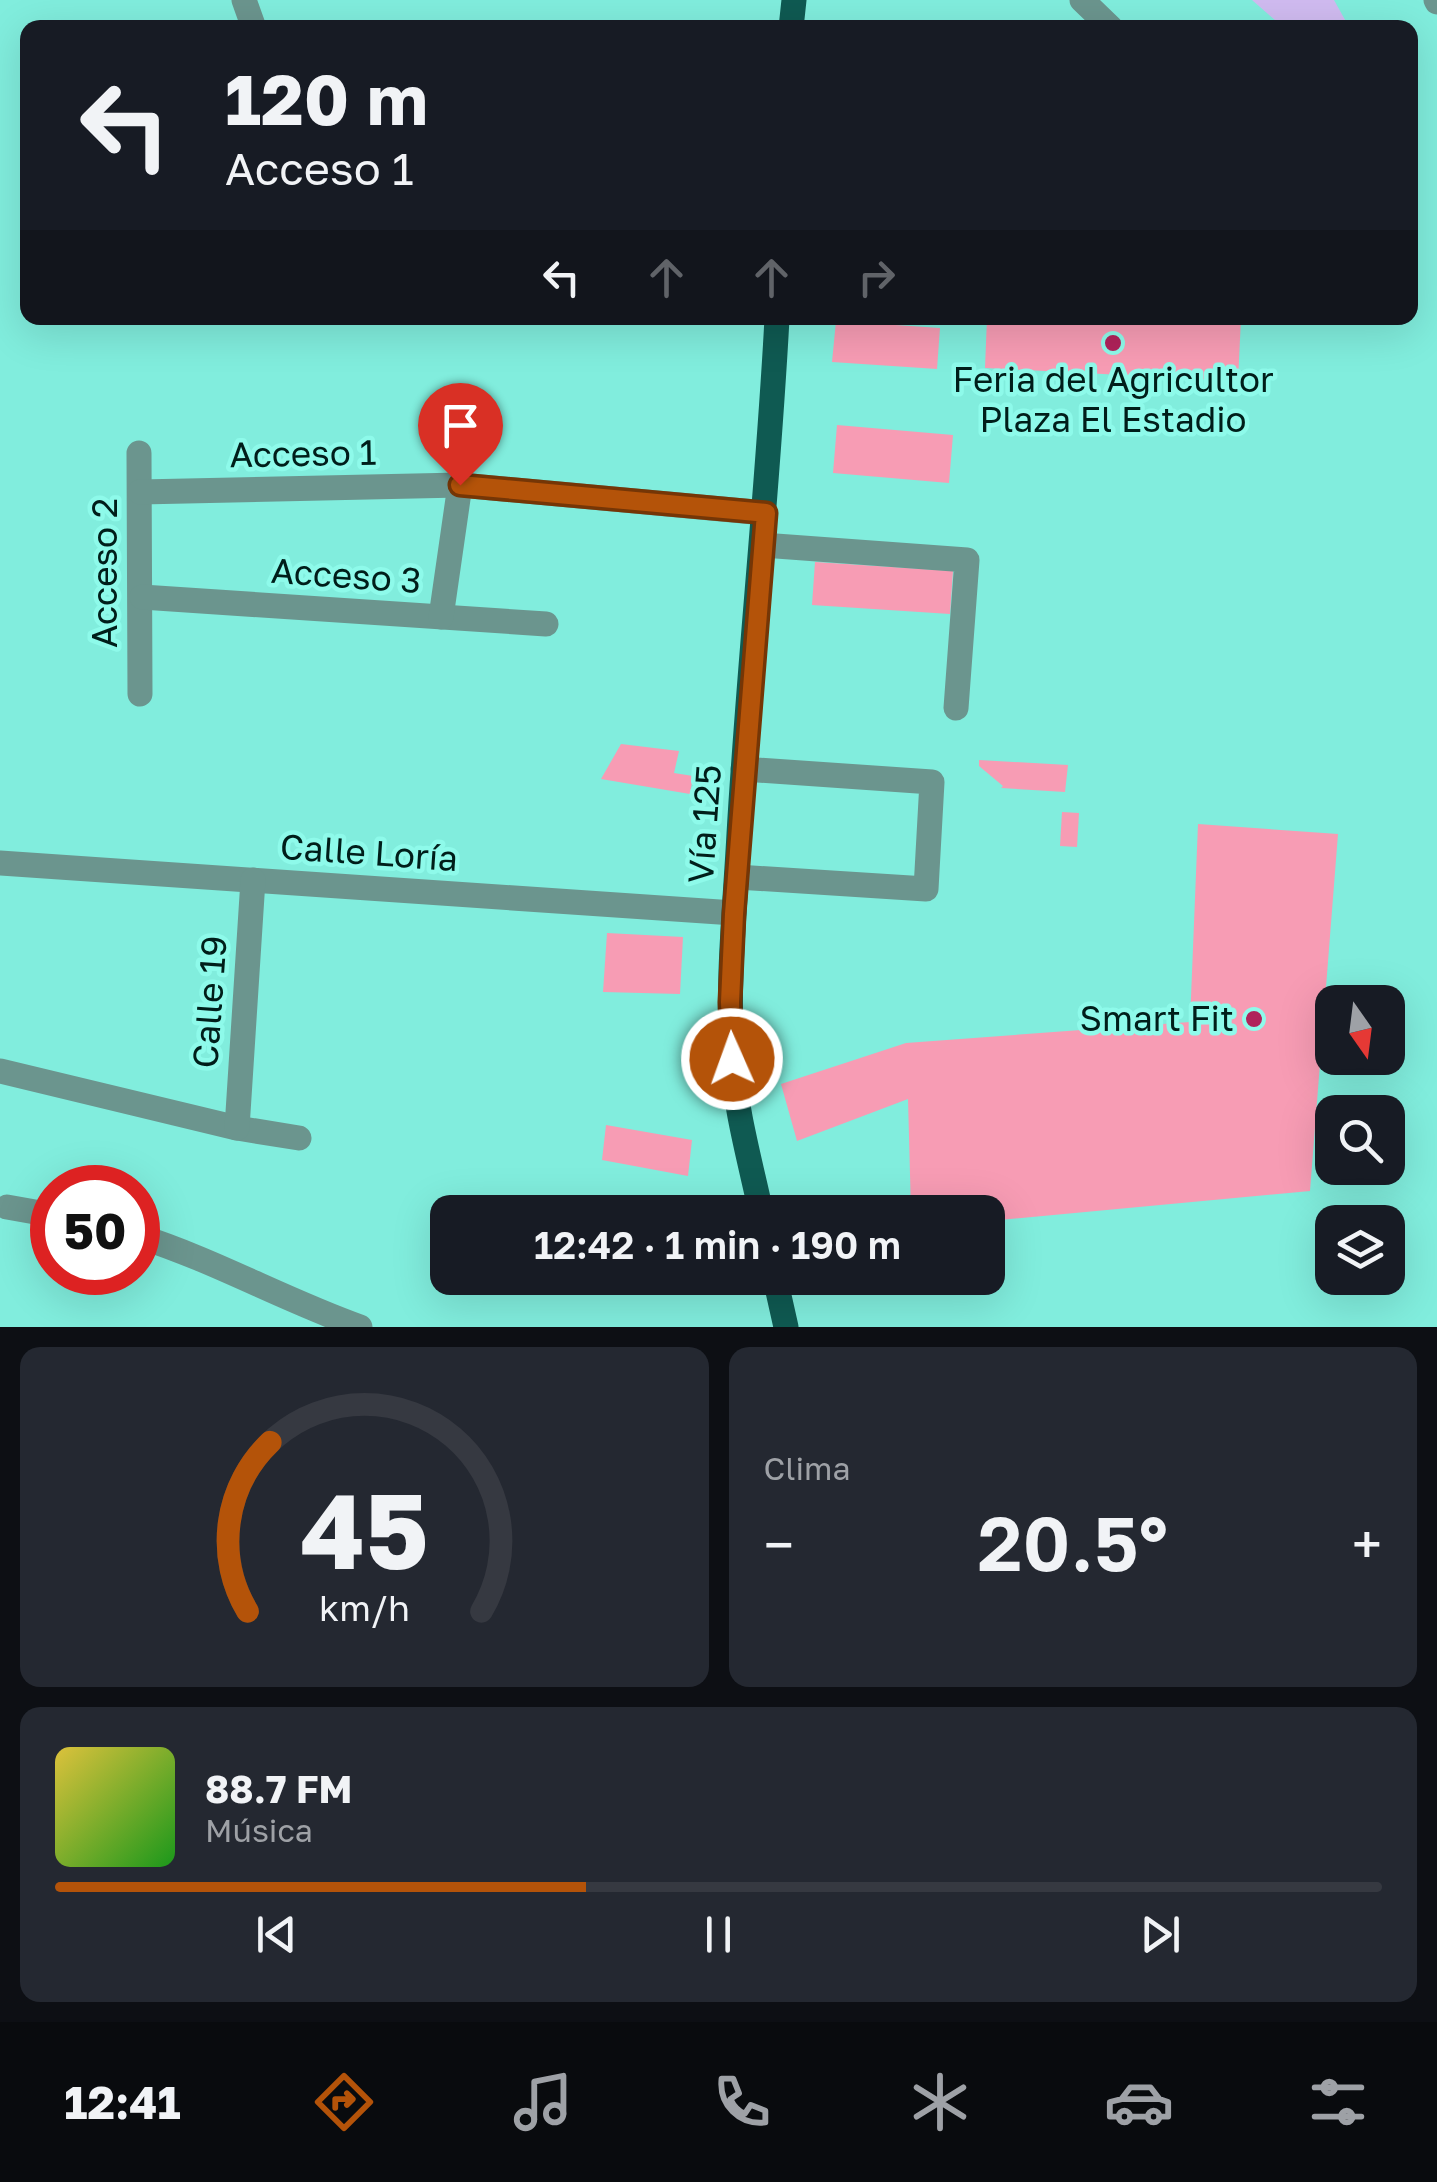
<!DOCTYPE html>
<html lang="es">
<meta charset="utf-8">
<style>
:root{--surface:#171b24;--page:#242831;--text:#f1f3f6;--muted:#9ea1a6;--line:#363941;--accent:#b45309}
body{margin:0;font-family:"Golos Text",sans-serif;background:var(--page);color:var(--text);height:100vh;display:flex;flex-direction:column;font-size:38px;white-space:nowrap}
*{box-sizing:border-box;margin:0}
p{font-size:32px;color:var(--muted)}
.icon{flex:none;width:55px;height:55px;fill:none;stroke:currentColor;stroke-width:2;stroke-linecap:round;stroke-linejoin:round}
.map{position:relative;height:1327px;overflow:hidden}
.side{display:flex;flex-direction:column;gap:20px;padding:20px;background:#0d0f14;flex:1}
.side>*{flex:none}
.banner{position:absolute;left:20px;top:20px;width:1398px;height:305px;border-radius:20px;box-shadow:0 10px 40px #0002;background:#171b24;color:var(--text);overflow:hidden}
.needle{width:65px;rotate:166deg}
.buttons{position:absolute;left:1315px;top:985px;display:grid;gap:20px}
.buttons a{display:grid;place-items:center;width:90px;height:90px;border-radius:20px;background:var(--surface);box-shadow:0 10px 40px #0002;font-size:50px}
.speed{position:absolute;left:30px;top:1165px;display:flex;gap:20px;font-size:50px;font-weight:700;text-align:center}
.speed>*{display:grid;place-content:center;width:130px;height:130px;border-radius:50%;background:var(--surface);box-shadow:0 10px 40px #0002;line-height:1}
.speed .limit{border:15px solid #d22;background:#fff;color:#111}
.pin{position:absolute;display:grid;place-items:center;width:85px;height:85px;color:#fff;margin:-102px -42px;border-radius:50% 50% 50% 0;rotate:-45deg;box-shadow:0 0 10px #0007}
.pin .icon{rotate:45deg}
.me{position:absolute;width:110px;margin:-55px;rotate:358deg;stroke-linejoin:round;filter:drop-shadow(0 0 8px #0008)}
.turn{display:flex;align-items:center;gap:35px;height:210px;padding:0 40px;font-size:45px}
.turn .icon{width:130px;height:130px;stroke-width:2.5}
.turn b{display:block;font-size:70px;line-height:85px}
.lanes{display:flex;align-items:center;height:95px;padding:0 40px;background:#0003;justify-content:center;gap:50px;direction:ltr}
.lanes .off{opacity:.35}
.big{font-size:75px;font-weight:600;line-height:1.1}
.side .card{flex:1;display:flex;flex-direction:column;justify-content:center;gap:15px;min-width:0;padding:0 35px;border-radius:20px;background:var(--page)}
.side .dial{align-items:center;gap:0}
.dial svg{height:260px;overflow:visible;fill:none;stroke:var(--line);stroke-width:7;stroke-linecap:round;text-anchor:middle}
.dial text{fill:var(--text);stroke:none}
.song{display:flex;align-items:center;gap:30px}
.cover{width:120px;height:120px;border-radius:15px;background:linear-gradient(135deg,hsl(50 70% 55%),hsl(120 70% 35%))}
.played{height:10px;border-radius:5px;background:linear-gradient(90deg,var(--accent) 40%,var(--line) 40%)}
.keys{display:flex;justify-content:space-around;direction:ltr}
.heat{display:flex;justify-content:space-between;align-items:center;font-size:55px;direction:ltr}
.side .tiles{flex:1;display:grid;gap:20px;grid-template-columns:1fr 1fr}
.card:last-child{grid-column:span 2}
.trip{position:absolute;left:430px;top:1195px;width:575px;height:100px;border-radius:20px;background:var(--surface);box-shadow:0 10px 40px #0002;font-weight:600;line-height:100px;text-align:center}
.dock{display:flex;height:160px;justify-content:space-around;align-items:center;background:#090b0e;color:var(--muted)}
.dock .icon{width:70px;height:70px}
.dock .selected{color:var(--accent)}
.dock b{font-size:45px;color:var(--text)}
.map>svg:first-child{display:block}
</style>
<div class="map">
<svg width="1437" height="1327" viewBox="0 0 1437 1327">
<rect width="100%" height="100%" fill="#81eddd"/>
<path fill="#d0bbf0" d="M1252 0H1334L1349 27H1283Z"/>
<g fill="#f79cb4">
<path d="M987 318H1241L1238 381 985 368Z"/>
<path d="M836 321 940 328 937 369 832 362Z"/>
<path d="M837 425 953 435 949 483 833 473Z"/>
<path d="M815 562 953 571 950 614 812 605Z"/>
<path d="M621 744 679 751 674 773 693 776 690 794 601 779Z"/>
<path d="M979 760 1068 765 1065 792 1001 788 1003 786 979 766Z"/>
<path d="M1062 812 1079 813 1077 847 1060 846Z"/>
<path d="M1198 824 1338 834 1310 1191 988 1221V1212H911L908 1099 797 1141 781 1084 906 1043 1190 1022Z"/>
<path d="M607 933 683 937 680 994 603 992Z"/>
<path d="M606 1125 692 1140 688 1176 602 1160Z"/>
</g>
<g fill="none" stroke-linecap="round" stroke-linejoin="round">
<g stroke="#6b958e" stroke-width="25">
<path d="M244 0 254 28"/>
<path d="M1082 0 1111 28"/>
<path d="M1436 0 1437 2"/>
<path d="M139 453 140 694"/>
<path d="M140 492 460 485 765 513"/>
<path d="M762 545 967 560 956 708"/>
<path d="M142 597 546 624"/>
<path d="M441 617 460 485"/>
<path d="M0 863 734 913"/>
<path d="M737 877 926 889 932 782 743 769"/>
<path d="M0 1071 237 1128 299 1138"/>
<path d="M237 1128 253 880"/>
<path d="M7 1207 52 1215"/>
<path d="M138 1236C214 1260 284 1300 360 1327"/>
</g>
<g stroke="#0f5a52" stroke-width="25">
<path d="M791 28 794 0"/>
<path d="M761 1212C750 1161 735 1108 732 1055 727 982 735 908 739 834 749 662 768 490 777 318"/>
<path d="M775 1278 786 1327"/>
</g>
</g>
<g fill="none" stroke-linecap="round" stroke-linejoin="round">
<defs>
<path id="route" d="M460 485 766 513 734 914 730 1002 732 1059"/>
</defs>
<use href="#route" stroke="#753606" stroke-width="25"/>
<use href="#route" stroke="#b45309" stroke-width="18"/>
</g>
<g fill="#b0225a" stroke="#8efaea" stroke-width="4">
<circle cx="1113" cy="343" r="10"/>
<circle cx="1254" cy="1019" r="10"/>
</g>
<g text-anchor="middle" stroke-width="9" stroke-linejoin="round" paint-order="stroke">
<g font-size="35" fill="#001e1a" stroke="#8efaea">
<text x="1113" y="392">Feria del Agricultor<tspan x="1113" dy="40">Plaza El Estadio</tspan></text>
<text x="1234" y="1031" text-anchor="end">Smart Fit</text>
</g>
<g font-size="35" fill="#001e1a" stroke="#8efaea">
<text transform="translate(303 454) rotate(-1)" y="12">Acceso 1</text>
<text transform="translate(105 573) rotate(-90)" y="12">Acceso 2</text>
<text transform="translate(346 576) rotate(4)" y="12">Acceso 3</text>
<text transform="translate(705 824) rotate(-86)" y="12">Vía 125</text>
<text transform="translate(369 853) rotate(4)" y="12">Calle Loría</text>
<text transform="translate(210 1002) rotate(-86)" y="12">Calle 19</text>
</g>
</g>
</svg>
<div class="buttons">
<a><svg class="needle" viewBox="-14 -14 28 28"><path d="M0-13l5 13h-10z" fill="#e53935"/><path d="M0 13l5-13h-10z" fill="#9ea1a6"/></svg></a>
<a><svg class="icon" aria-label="search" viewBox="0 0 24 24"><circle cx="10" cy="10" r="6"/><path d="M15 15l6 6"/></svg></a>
<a><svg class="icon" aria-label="layers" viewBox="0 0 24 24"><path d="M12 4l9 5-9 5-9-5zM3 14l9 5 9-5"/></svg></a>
</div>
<div class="speed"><div class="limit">50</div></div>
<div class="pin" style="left:460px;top:485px;background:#d93025"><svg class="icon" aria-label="arrive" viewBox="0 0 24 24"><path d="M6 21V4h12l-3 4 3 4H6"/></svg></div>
<svg class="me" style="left:732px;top:1059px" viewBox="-20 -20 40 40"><circle r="17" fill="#b45309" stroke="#fff" stroke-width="3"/><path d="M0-11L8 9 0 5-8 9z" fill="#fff"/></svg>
<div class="trip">12:42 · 1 min · 190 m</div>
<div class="banner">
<div class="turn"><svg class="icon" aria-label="left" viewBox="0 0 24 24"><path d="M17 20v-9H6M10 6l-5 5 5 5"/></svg><div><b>120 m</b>Acceso 1</div></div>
<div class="lanes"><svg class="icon" aria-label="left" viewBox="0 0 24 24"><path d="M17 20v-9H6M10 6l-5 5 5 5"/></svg><svg class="icon off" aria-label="ahead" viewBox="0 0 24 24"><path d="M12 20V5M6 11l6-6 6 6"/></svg><svg class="icon off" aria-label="ahead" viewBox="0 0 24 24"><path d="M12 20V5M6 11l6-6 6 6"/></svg><svg class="icon off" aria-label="right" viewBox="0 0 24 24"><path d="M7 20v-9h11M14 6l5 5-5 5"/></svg></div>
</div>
</div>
<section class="side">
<div class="tiles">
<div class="card dial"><svg viewBox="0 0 100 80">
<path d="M14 69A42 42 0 1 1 86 69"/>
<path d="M14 69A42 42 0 0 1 21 17" stroke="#b45309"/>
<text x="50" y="56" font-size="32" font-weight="700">45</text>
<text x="50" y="72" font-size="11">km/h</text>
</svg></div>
<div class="card"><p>Clima</p>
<div class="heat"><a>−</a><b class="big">20.5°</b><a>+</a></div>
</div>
<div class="card">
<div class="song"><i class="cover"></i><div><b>88.7 FM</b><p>Música</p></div></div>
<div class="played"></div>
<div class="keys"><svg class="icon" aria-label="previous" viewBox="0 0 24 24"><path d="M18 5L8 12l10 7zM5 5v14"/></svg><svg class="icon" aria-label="pause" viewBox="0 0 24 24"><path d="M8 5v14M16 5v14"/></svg><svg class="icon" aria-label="next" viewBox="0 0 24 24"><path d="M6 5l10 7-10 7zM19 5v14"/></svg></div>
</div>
</div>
</section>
<nav class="dock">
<b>12:41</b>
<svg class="icon selected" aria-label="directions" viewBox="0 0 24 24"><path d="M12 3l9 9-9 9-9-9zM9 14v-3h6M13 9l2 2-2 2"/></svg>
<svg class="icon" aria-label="music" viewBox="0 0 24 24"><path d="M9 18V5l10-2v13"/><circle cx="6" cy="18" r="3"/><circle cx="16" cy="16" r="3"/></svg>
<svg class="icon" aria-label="phone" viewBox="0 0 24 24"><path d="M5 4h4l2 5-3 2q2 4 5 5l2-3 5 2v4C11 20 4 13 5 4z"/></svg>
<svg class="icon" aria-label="climate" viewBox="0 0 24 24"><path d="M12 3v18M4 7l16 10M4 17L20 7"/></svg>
<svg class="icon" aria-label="car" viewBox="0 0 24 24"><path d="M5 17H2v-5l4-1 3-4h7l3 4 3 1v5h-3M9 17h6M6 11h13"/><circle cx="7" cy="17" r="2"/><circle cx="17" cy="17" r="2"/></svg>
<svg class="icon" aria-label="filters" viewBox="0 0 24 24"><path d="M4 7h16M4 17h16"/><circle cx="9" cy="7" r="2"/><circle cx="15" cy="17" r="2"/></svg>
</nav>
